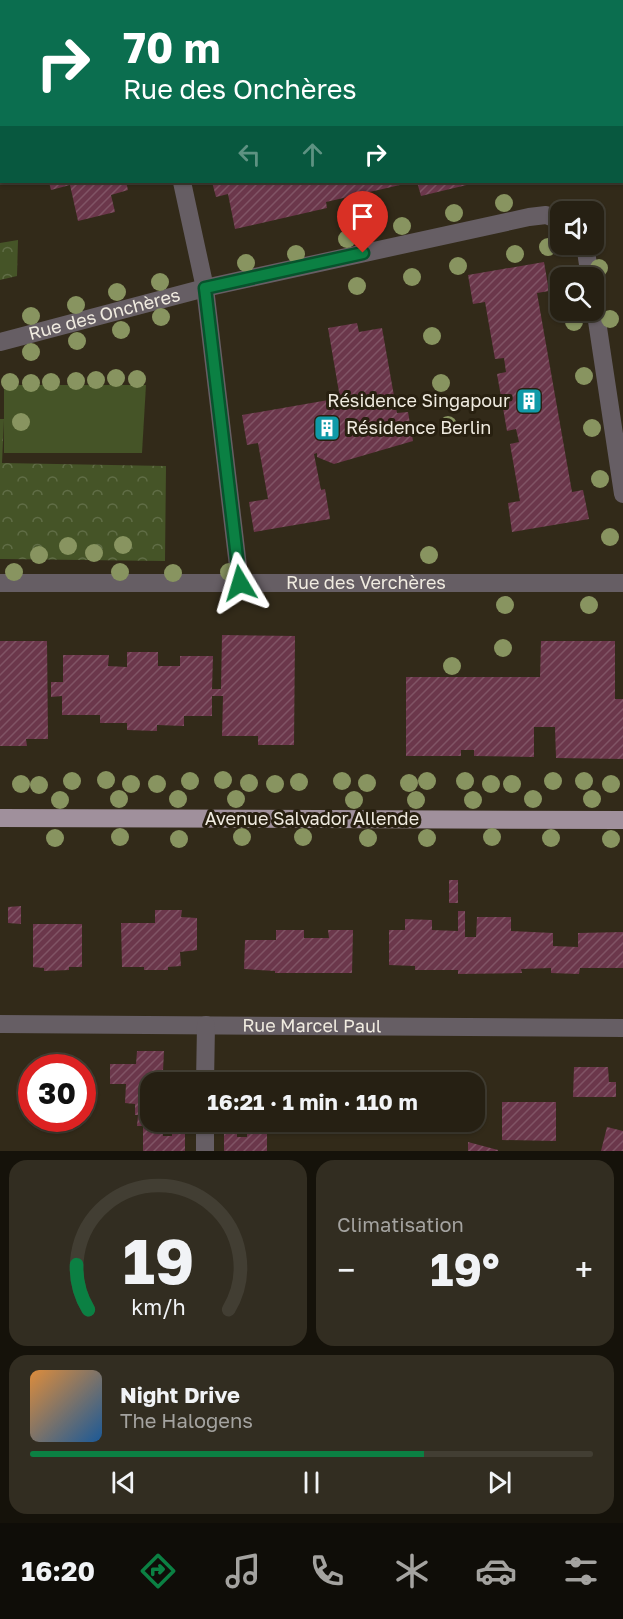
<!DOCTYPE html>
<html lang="fr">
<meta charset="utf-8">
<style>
:root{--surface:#262013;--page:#322d21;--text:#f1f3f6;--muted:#a4a3a0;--line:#423e33;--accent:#0b8043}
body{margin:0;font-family:"Golos Text",sans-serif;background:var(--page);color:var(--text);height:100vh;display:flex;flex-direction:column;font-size:22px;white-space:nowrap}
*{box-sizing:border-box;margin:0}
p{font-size:20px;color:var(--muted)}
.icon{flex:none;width:33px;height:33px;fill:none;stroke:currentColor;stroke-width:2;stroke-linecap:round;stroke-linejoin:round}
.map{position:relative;height:1151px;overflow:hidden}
.side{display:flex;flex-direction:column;gap:9px;padding:9px;background:#15120a;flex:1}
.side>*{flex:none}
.top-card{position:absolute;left:0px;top:0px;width:624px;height:183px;box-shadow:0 2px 4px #0004,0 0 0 2px var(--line);background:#0b6e4f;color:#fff;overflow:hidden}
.controls{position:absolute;left:550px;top:201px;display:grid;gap:12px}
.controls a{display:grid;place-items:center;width:54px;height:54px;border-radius:12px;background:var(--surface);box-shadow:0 2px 4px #0004,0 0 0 2px var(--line);font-size:30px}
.speed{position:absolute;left:18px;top:1054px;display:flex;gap:12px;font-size:30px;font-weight:700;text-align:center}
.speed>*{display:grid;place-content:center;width:78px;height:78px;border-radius:50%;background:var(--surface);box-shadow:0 2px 4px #0004,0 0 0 2px var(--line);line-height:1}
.speed .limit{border:9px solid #d22;background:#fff;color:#111}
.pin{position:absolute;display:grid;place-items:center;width:51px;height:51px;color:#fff;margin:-62px -26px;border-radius:50% 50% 50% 0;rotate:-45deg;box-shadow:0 0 6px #0007}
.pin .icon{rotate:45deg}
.me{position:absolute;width:66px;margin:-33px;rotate:353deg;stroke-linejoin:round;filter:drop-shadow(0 0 4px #0008)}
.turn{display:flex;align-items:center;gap:21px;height:126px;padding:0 24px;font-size:27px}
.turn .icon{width:78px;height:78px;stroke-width:2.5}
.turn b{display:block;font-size:42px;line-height:51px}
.lanes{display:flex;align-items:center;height:57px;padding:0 24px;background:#0003;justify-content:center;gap:30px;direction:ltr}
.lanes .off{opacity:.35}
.big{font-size:45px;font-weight:700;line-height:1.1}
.side .widget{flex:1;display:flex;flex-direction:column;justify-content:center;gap:9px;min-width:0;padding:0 21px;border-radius:18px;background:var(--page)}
.side .dial{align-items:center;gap:0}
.dial svg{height:156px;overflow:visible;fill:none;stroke:var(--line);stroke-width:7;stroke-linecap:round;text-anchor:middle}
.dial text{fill:var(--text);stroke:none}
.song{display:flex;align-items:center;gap:18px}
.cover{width:72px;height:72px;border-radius:9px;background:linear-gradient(135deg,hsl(30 70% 55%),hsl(210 70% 35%))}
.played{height:6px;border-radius:3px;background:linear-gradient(90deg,var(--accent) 70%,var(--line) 70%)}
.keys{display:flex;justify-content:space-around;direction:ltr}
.heat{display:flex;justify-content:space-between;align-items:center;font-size:33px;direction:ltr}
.side .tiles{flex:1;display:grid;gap:9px;grid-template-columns:1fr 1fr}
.widget:last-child{grid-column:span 2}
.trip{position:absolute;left:140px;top:1072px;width:345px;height:60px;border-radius:18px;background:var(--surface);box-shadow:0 2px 4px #0004,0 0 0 2px var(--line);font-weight:700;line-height:60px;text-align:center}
.tabs{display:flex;height:96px;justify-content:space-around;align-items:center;background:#0f0d08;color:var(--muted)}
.tabs .icon{width:42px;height:42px}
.tabs .selected{color:var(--accent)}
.tabs b{font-size:27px;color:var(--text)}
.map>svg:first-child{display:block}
</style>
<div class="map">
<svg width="623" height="1151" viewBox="0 0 623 1151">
<defs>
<pattern id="park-crowns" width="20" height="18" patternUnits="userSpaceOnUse" patternTransform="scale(1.5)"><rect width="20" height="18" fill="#455427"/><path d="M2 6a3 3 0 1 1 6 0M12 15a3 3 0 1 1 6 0" fill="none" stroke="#606d46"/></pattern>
<pattern id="building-hatch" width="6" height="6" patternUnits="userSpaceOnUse" patternTransform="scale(1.5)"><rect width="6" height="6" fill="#6b374b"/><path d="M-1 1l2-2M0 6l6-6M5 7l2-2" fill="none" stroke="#805465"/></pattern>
</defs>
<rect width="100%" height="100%" fill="#322a19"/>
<g fill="url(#park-crowns)">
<path d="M18 240 17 276 0 280V243Z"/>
<path d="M0 419H4L2 463 166 466 165 561 0 559Z"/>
</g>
<path fill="#455427" d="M4 385H146L142 453H4Z"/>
<g fill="url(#building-hatch)">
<path d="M49 182H126L128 190 111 195 115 212 78 221 70 185 51 190Z"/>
<path d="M212 182H413L326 202 327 208 235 229 228 194 216 197Z"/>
<path d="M417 182H479L421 196Z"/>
<path d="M544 262 549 291 537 293 572 492 583 490 589 519 512 532 508 503 520 501 510 444 519 442 516 429 507 431 497 374 506 372 504 358 495 359 485 302 473 304 468 275Z"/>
<path d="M357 323 359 332 382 328 397 413 408 412 413 441 334 464 317 457V453L314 454 321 490 325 489 330 519 254 532 249 502 268 499 258 443 247 445 242 415 340 398 328 328Z"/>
<path d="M222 635 295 636 294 745H258V736H222L223 696H212V716H184V726L157 725V731L127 730V723H100V715H62V696L51 697V682H63V655H109L108 666 127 667V652H158V666H180V656H213L212 689H221Z"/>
<path d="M0 641H47L48 739H26L27 746H0Z"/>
<path d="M541 641H615V699H623V759L556 758 555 727H534V757L474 756V750H461V756H406V677H540Z"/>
<rect x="449" y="880" width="9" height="23"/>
<path d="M21 906V924L8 923V907Z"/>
<path d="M155 910H182L181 917 197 918V950L180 952 181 966 168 967V970H144V967H122L121 923H155Z"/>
<path d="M458 911H465V937H476L477 917H511V931L553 933V946L578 947V933L623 932V968H580L579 974 551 973V968L521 969 522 973 458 974V970H415V966L389 965V930H405V919L432 920V930L458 931Z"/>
<path d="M33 924H82V967H69V970L44 971V968L33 967Z"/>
<path d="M276 930H304V938H329L328 930H353L352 973H275V971L244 969 245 940H276Z"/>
<path d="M137 1051H164L163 1071 168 1070 169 1083H150V1122H163V1136H172V1131H185V1151H143V1126H137L138 1115H135V1104L125 1103 126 1084H110V1064H136Z"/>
<path d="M574 1067H608L609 1082H616V1097H573Z"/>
<path d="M417 1071H441V1083H395L394 1079H417Z"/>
<path d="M502 1102H556V1141L502 1140Z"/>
<path d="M247 1122H272V1128H267V1151H224V1133H237V1137H247Z"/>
<path d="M607 1127 623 1131V1151H601Z"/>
<path d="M468 1142 498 1150V1151H468Z"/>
</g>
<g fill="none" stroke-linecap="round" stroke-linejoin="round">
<g stroke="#665e64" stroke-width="18">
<path d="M141 0V2"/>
<path d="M182 182 205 288 240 583"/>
<path d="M582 244 586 251 590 278"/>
<path d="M594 301 623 494"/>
<path id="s1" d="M0 342 205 288 529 217 546 215 561 221"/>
<path id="s2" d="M0 583H623"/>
<path id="s3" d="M0 1024 623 1028"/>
<path d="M205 1083 206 1025"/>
<path d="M205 1151V1122"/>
</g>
<path stroke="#a0909c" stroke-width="18" d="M0 818 623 820"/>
</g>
<g fill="#889460">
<circle cx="504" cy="203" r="9"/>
<circle cx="454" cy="213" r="9"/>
<circle cx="402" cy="226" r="9"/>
<circle cx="347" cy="239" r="9"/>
<circle cx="548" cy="247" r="9"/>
<circle cx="296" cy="254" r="9"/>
<circle cx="515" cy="254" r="9"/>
<circle cx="246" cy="263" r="9"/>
<circle cx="458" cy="266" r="9"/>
<circle cx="599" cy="268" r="9"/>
<circle cx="412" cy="277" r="9"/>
<circle cx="160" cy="282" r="9"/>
<circle cx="357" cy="286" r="9"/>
<circle cx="117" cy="292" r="9"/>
<circle cx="76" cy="305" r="9"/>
<circle cx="31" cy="316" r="9"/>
<circle cx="161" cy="317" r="9"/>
<circle cx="610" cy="319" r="9"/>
<circle cx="574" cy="322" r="9"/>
<circle cx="121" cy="330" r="9"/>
<circle cx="432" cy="336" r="9"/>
<circle cx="77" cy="341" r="9"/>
<circle cx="31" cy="352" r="9"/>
<circle cx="584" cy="376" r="9"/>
<circle cx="116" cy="378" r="9"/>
<circle cx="137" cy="379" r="9"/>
<circle cx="96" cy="380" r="9"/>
<circle cx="76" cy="381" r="9"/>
<circle cx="10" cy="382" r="9"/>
<circle cx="51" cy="382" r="9"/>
<circle cx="31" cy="383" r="9"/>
<circle cx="441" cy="383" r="9"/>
<circle cx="21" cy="422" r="9"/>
<circle cx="448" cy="425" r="9"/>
<circle cx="592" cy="428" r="9"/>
<circle cx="600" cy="479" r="9"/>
<circle cx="610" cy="537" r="9"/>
<circle cx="123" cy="545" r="9"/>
<circle cx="68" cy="546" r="9"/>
<circle cx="94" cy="553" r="9"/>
<circle cx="39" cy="555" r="9"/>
<circle cx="429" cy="555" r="9"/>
<circle cx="14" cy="572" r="9"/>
<circle cx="120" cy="572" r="9"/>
<circle cx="229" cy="572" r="9"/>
<circle cx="173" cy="573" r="9"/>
<circle cx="505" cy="605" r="9"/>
<circle cx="589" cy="605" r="9"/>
<circle cx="503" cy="648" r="9"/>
<circle cx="452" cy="666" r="9"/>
<circle cx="106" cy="780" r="9"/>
<circle cx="223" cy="780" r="9"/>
<circle cx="72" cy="781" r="9"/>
<circle cx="190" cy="781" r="9"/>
<circle cx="342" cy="781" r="9"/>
<circle cx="427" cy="781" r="9"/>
<circle cx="465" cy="781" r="9"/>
<circle cx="553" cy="781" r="9"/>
<circle cx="584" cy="781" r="9"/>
<circle cx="299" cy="782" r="9"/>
<circle cx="249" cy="783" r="9"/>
<circle cx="367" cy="783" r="9"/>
<circle cx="409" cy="783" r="9"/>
<circle cx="21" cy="784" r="9"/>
<circle cx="131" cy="784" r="9"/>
<circle cx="157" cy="784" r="9"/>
<circle cx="275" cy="784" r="9"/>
<circle cx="491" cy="784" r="9"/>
<circle cx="512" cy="784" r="9"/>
<circle cx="611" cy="784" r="9"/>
<circle cx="39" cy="785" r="9"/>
<circle cx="119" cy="799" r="9"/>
<circle cx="178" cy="799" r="9"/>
<circle cx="236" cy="799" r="9"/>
<circle cx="533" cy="799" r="9"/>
<circle cx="592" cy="799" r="9"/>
<circle cx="60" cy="800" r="9"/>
<circle cx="354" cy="800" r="9"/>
<circle cx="416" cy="800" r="9"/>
<circle cx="473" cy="800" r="9"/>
<circle cx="120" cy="837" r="9"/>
<circle cx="242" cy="837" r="9"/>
<circle cx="303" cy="837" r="9"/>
<circle cx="492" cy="837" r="9"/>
<circle cx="55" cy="838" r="9"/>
<circle cx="368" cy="838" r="9"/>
<circle cx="427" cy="838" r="9"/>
<circle cx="551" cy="838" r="9"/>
<circle cx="179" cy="839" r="9"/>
<circle cx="611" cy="839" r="9"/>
</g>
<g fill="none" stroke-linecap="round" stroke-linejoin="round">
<defs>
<path id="route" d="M240 583 205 288 363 253"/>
</defs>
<use href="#route" stroke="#07532c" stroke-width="15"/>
<use href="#route" stroke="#0b8043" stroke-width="10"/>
</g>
<defs>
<symbol id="building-square" viewBox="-11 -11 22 22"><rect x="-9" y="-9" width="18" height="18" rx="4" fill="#0f9aa8" stroke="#282010"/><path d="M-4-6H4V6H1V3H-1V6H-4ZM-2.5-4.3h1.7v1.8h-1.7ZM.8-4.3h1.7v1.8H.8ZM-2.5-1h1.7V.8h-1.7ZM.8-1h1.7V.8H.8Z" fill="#fff"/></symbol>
</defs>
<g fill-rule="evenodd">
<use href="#building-square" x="514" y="386" width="30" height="30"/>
<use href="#building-square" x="312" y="413" width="30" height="30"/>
</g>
<g text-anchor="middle" stroke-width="6" stroke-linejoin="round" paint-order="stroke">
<g font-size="18" fill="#f0ebe0" stroke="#282010">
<text dy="6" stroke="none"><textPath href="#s1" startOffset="108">Rue des Onchères</textPath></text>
<text dy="6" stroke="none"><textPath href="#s2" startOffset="366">Rue des Verchères</textPath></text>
<text x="312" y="825">Avenue Salvador Allende</text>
<text dy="6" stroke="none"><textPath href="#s3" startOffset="312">Rue Marcel Paul</textPath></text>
</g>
<g font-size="18" fill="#f0ebe0" stroke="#282010" text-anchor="end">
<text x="510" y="407">Résidence Singapour</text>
<text x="346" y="434" text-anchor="start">Résidence Berlin</text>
</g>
</g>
</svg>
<div class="controls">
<a><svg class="icon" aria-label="sound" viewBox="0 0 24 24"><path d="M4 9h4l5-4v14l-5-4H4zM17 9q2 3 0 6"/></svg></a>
<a><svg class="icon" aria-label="search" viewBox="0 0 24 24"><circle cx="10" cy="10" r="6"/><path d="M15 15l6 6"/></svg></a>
</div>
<div class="speed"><div class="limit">30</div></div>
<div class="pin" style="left:363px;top:253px;background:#d93025"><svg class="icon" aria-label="arrive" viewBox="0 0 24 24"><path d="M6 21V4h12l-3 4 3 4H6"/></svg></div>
<svg class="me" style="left:240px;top:583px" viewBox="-20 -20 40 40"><path d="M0-17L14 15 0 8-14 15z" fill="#0b8043" stroke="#fff" stroke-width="4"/></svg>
<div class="trip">16:21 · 1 min · 110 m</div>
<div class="top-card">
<div class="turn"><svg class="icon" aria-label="right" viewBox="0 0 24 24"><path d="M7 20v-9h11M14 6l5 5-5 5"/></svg><div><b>70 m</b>Rue des Onchères</div></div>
<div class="lanes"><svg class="icon off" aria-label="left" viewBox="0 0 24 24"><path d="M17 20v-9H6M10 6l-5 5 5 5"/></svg><svg class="icon off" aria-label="ahead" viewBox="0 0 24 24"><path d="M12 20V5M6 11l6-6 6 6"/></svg><svg class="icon" aria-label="right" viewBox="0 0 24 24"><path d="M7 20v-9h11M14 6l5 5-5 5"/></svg></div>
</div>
</div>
<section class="side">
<div class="tiles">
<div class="widget dial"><svg viewBox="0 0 100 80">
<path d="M14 69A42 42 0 1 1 86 69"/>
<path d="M14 69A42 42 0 0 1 8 46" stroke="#0b8043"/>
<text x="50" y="56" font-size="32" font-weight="700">19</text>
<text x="50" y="72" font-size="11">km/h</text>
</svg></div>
<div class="widget"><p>Climatisation</p>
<div class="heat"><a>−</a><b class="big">19°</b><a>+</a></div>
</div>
<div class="widget">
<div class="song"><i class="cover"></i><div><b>Night Drive</b><p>The Halogens</p></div></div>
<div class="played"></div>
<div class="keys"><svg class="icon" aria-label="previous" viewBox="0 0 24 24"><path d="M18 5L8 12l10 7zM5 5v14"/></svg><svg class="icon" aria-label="pause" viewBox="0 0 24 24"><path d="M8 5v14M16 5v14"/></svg><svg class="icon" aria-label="next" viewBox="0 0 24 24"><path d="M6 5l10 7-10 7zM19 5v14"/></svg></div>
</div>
</div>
</section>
<nav class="tabs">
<b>16:20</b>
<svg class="icon selected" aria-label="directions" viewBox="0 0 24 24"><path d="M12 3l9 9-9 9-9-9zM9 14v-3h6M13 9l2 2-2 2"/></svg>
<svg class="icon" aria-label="music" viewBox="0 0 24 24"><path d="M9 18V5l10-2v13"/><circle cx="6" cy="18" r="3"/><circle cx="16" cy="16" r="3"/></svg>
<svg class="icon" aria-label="phone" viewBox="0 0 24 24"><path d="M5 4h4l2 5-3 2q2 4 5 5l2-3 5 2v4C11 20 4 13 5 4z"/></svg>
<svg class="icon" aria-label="climate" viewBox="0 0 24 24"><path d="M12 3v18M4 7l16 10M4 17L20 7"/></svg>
<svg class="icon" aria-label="car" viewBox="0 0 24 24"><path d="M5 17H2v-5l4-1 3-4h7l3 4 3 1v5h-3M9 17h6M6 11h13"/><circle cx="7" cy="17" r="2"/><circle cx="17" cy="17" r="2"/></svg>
<svg class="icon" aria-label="filters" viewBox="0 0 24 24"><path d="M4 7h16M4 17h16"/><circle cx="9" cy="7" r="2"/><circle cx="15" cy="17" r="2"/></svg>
</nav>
